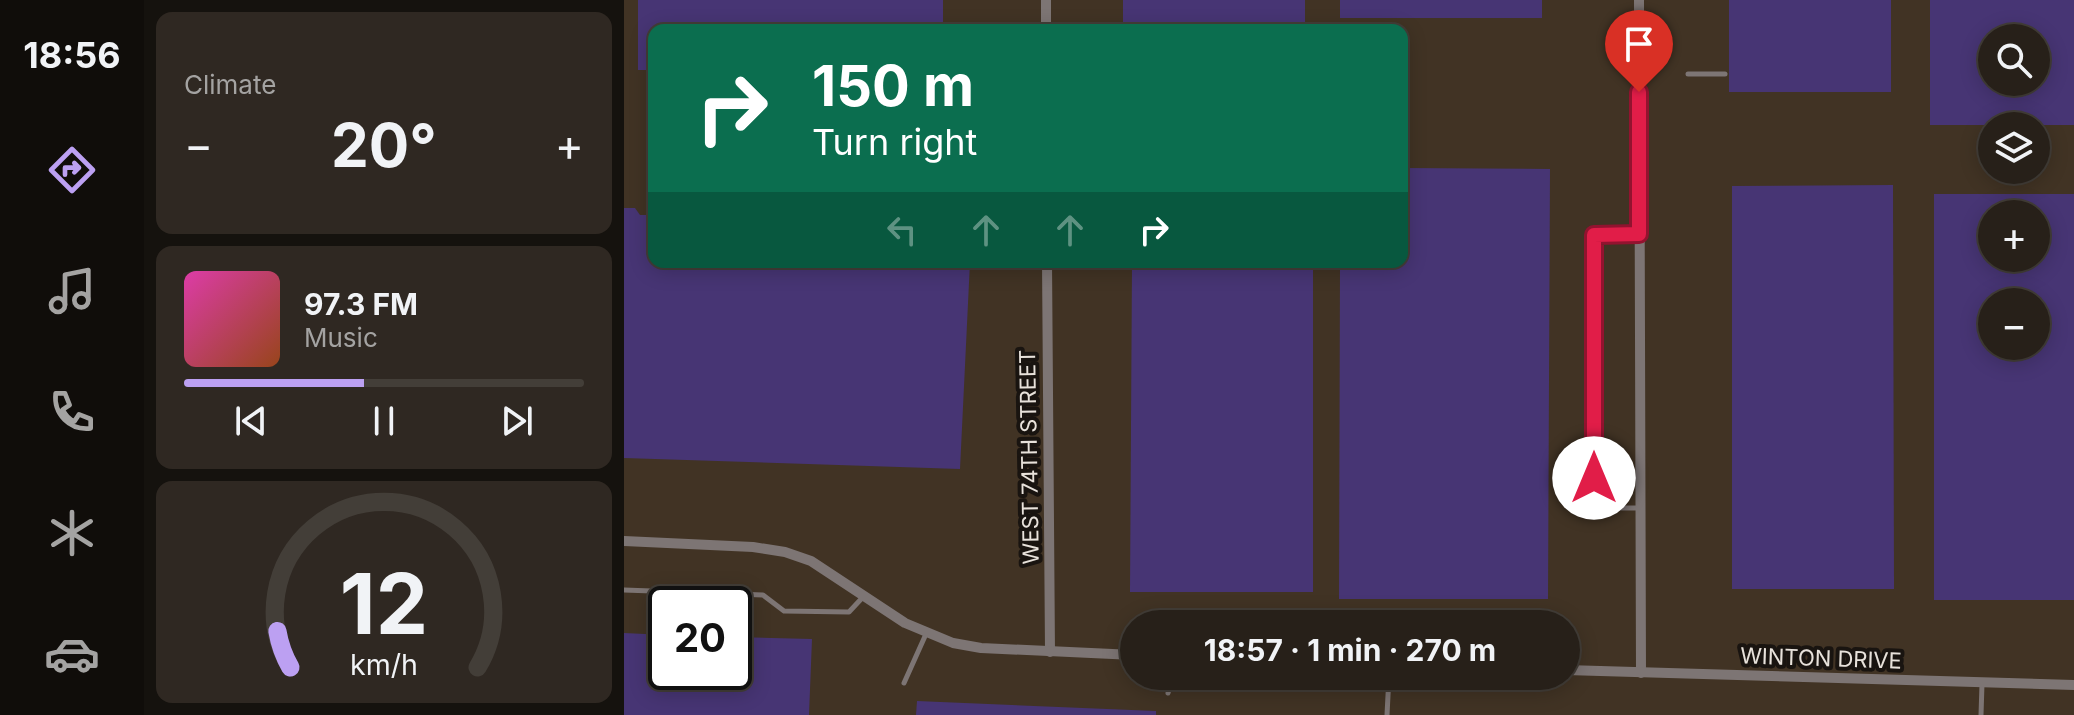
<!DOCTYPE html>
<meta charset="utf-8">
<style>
:root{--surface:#272019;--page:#2f2822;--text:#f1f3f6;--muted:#a4a3a2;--line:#433e38;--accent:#bca0f2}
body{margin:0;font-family:Inter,sans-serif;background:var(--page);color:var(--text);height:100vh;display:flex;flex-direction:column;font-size:30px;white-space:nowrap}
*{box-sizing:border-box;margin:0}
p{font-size:26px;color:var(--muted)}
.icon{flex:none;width:44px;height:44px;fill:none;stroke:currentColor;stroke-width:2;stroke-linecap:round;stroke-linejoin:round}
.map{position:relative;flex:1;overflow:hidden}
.side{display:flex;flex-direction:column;gap:12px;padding:12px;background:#15120e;width:480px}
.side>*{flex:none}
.guide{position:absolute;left:24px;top:24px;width:760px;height:244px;border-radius:16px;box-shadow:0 4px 20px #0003,0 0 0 2px var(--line);background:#0b6e4f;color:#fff;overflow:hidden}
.buttons{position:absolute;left:1354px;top:24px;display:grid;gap:16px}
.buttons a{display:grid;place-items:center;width:72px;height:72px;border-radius:50%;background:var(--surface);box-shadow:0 4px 20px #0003,0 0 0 2px var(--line);font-size:40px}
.speed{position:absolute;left:24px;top:586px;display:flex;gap:16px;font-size:40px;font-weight:700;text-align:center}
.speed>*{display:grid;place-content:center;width:104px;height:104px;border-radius:50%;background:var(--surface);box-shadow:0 4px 20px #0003,0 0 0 2px var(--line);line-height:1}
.speed .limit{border:4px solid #111;border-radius:12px;background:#fff;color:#111}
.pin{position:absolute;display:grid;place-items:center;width:68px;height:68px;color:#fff;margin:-82px -34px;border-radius:50% 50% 50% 0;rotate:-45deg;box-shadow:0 0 8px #0007}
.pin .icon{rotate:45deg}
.me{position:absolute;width:88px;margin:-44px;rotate:0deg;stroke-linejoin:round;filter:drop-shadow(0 0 6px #0008)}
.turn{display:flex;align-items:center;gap:28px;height:168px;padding:0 32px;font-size:36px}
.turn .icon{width:104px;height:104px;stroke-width:2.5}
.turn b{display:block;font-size:56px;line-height:68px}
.lanes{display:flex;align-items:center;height:76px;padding:0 32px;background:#0003;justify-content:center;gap:40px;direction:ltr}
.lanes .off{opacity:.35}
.big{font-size:60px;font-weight:700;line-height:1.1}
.side .card{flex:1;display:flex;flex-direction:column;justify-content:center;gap:12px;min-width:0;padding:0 28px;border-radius:16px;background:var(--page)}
.side .dial{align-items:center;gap:0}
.dial svg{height:208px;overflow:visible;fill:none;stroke:var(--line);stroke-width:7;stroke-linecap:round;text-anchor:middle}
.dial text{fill:var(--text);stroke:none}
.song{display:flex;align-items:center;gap:24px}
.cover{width:96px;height:96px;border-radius:12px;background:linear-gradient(135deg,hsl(320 70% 55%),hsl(20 70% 35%))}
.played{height:8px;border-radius:4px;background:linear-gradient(90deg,var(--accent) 45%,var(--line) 45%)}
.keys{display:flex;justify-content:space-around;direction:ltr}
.heat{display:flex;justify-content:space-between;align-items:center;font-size:44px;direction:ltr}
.trip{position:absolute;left:496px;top:610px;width:460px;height:80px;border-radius:40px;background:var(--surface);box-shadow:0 4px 20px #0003,0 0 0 2px var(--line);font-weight:700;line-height:80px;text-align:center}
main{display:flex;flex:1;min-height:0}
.tabs{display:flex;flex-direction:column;width:144px;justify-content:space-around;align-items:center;background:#100d0a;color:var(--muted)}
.tabs .icon{width:56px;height:56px}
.tabs .current{color:var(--accent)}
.tabs b{font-size:36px;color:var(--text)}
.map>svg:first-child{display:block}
</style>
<main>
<nav class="tabs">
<b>18:56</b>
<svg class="icon current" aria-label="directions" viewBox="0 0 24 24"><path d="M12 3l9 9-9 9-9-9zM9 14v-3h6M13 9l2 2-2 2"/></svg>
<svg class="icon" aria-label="music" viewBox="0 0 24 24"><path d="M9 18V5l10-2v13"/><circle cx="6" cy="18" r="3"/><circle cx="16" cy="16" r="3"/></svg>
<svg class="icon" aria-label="phone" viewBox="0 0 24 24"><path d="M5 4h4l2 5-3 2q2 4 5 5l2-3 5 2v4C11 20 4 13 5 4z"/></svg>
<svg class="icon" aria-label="climate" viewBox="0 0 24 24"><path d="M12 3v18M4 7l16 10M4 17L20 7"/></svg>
<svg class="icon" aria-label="car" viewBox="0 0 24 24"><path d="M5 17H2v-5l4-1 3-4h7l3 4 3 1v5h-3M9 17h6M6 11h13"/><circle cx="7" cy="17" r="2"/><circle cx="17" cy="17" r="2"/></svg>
</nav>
<section class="side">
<div class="card"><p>Climate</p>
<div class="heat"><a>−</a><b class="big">20°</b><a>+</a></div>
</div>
<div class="card">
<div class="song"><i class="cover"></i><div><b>97.3 FM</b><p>Music</p></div></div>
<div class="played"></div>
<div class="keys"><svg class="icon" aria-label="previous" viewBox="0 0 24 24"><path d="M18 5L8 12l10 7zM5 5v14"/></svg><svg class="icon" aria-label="pause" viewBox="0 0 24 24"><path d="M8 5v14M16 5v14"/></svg><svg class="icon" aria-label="next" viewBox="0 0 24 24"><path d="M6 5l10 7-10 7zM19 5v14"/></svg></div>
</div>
<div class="card dial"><svg viewBox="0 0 100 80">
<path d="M14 69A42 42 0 1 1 86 69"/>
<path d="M14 69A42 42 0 0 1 9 55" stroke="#bca0f2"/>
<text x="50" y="56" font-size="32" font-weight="700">12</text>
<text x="50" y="72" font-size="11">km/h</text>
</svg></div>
</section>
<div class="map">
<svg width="1450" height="715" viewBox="0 0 1450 715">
<rect width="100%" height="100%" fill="#342b21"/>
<path fill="#413324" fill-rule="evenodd" d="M0 0H1450V715H0ZM30 30H778V262H30ZM1368 38H1412V82H1368ZM1368 126H1412V170H1368ZM1368 214H1412V258H1368ZM1368 302H1412V346H1368ZM42 604H110V672H42ZM510 624H942V676H510Z"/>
<g fill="#473574" fill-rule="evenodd">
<path d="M14 0H319V30H30V70H14Z"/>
<rect x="499" y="0" width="182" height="30"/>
<rect x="716" y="0" width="202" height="18"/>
<rect x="1105" y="0" width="162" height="92"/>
<path d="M1306 0H1450V125H1306ZM1368 38H1412V82H1368Z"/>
<path d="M778 168 926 169 924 599H715L716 262H778Z"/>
<path d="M1269 185 1270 589H1108V186Z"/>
<path d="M1310 194H1450V600H1310ZM1368 214H1412V258H1368ZM1368 302H1412V346H1368Z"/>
<path d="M0 208H11L16 215H30V262H346L336 469 0 458Z"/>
<path d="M508 262H689V592H506Z"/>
<path d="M0 633 42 635V672H110V637L188 639 185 715H0Z"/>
<path d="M293 701 532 711V715H292Z"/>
</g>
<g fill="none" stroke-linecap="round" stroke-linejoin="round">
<g stroke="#7d7574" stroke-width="5">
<path d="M1064 74H1101"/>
<path d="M1014 234 970 235 971 508H1015"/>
<path d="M0 590 139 595 160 611 225 612 239 597"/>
<path d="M565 624 566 617 686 619"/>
<path d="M280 683 302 634"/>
<path d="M544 693 549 676"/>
<path d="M763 715 765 676"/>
<path d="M1357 715 1358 684"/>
</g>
<g stroke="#7d7574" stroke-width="10">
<path d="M422 0V30"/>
<path d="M1015 0 1017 673"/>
<path d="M423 262 426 652"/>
<path d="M0 541 129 547 161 552 187 561 281 623 329 643 357 648 510 655"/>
<path d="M942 670 1450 685"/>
</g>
</g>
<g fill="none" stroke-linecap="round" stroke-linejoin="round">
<defs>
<path id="route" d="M970 478V235L1015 234V92"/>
</defs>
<use href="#route" stroke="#92132f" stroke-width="20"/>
<use href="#route" stroke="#e11d48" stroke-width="14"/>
</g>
<g text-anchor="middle" stroke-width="8" stroke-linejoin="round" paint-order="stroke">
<g font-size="22" fill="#e8e2db" stroke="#191410">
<text transform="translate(405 457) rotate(-91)" y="8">WEST 74TH STREET</text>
<text transform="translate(1197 658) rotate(2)" y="8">WINTON DRIVE</text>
</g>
</g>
</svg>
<div class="buttons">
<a><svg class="icon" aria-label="search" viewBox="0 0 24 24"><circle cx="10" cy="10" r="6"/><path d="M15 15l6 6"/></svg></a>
<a><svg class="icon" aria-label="layers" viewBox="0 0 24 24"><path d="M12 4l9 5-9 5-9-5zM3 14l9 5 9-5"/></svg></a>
<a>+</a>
<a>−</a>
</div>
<div class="speed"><div class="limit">20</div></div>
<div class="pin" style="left:1015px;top:92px;background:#d93025"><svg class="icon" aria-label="arrive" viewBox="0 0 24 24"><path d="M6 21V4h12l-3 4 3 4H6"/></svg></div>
<svg class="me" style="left:970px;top:478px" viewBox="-20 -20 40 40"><circle r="19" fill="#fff"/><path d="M0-13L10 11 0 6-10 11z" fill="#e11d48"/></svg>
<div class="trip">18:57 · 1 min · 270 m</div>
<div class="guide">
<div class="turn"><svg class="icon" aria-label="right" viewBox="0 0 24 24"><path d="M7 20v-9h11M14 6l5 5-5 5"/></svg><div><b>150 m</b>Turn right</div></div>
<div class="lanes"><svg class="icon off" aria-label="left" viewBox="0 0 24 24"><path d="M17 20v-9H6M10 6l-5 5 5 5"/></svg><svg class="icon off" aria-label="ahead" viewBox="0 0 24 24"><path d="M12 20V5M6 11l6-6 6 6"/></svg><svg class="icon off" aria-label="ahead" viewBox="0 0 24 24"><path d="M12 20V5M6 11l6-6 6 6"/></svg><svg class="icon" aria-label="right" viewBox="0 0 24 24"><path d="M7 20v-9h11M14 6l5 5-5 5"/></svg></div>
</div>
</div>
</main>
